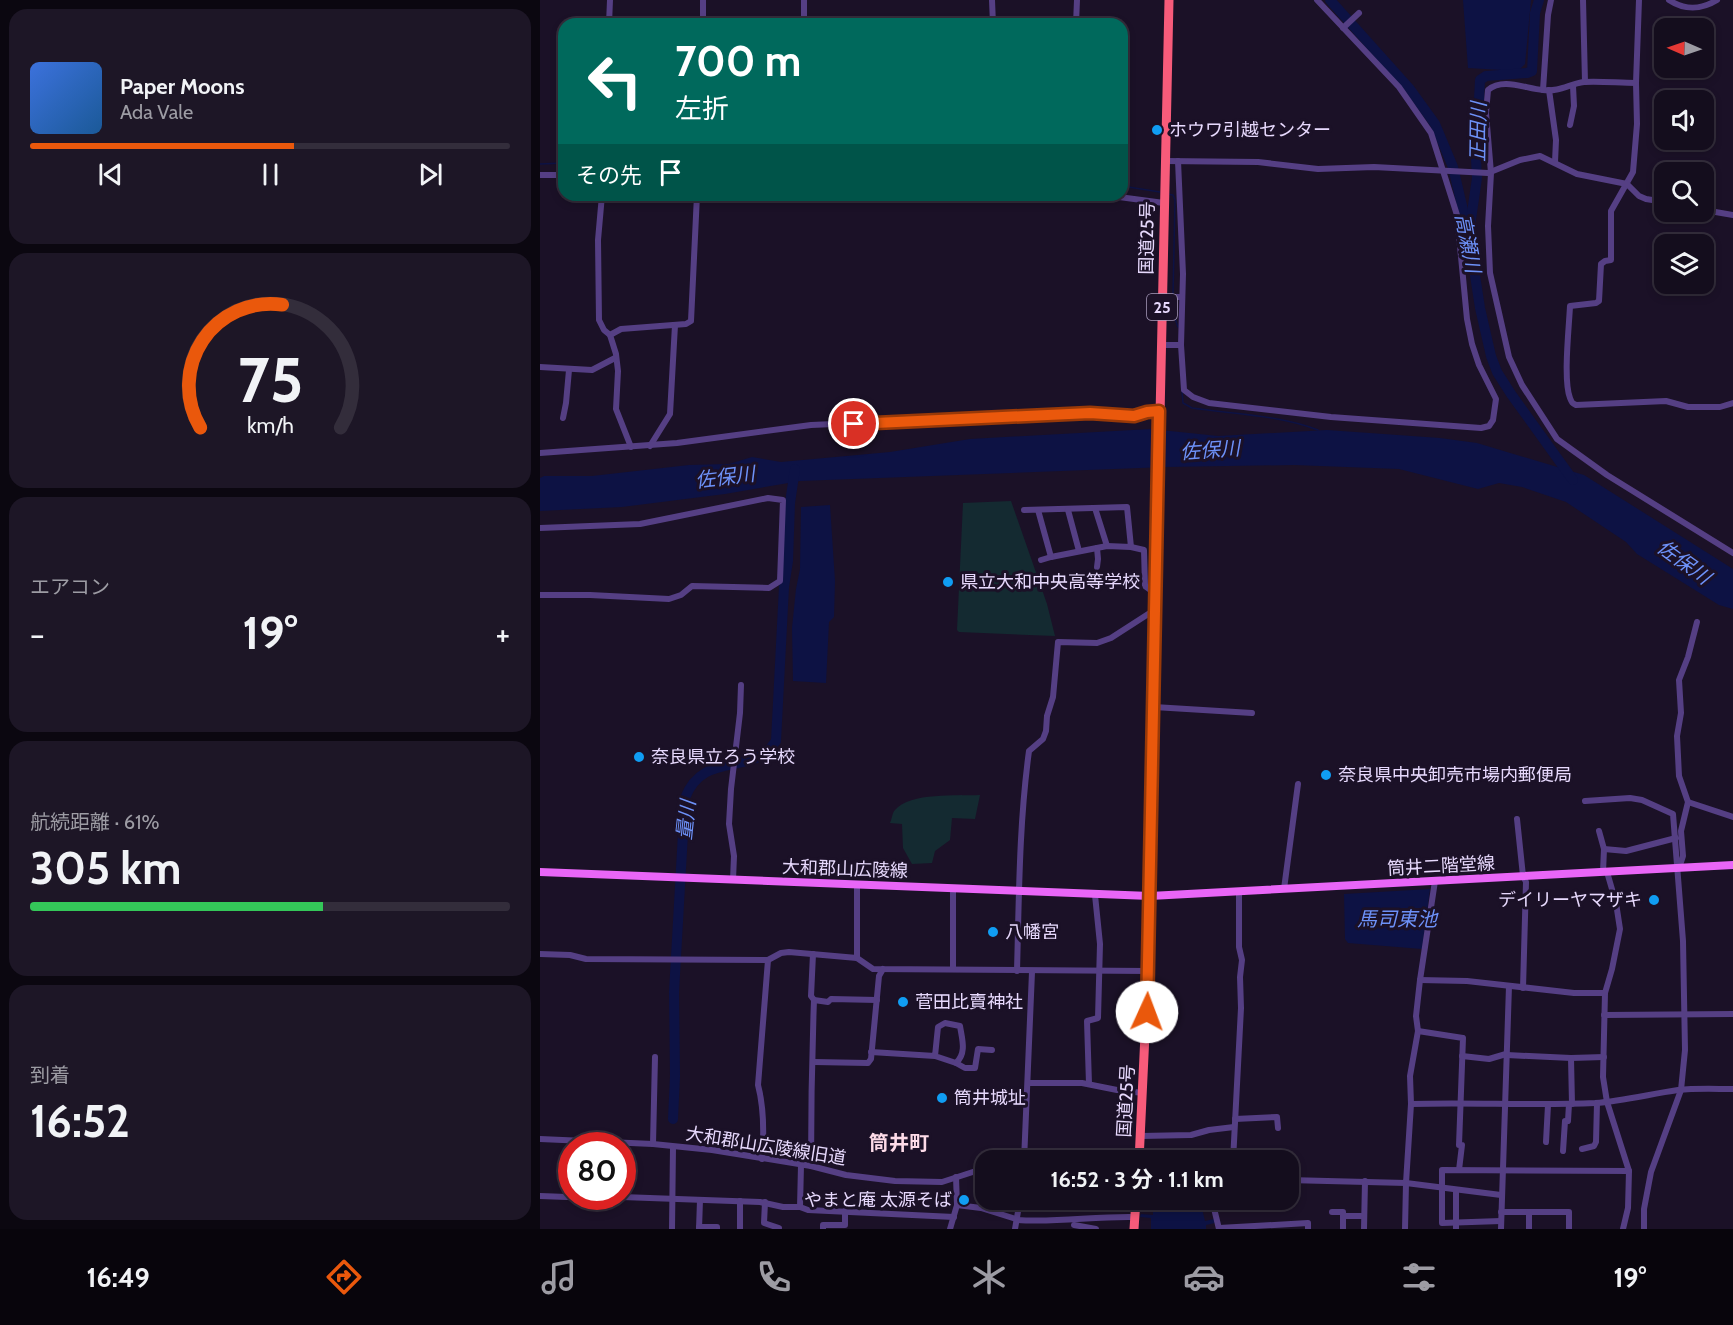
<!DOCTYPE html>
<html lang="ja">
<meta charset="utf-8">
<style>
:root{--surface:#140d1d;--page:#1d1626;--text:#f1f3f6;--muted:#9d9ca4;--line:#332d3b;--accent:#ea580c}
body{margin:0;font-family:Cabin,"Noto Sans JP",sans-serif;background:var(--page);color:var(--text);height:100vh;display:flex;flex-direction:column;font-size:22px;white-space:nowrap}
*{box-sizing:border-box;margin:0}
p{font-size:20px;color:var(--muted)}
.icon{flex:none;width:33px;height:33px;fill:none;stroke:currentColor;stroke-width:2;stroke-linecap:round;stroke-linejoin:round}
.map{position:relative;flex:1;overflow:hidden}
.sheet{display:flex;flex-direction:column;gap:9px;padding:9px;background:#0b0710;width:540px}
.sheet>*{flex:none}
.hud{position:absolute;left:18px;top:18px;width:570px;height:183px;border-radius:18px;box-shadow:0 3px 9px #0003,0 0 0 2px var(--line);background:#00695c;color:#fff;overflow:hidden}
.needle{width:39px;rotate:272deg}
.buttons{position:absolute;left:1114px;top:18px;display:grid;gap:12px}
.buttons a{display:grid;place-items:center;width:60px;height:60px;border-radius:12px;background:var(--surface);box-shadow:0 3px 9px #0003,0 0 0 2px var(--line);font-size:30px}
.speed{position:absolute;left:18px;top:1132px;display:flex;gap:12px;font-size:30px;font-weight:700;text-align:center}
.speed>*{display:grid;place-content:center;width:78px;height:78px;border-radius:50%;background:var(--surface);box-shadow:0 3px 9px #0003,0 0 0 2px var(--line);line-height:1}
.speed .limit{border:9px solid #d22;background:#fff;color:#111}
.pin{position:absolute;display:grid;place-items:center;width:51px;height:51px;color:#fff;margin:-26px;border:3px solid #fff;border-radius:50%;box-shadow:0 2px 6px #0007}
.me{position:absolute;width:66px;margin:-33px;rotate:2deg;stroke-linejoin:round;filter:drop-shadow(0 0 4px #0008)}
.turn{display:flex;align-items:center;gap:21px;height:126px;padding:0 18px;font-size:27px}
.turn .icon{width:78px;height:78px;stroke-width:2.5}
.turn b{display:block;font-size:42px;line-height:51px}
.then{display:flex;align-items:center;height:57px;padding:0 18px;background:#0003;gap:12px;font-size:22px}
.big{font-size:45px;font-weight:700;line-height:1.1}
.sheet .tile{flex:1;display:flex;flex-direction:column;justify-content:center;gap:9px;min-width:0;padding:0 21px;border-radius:18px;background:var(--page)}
.sheet .dial{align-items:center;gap:0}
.dial svg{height:156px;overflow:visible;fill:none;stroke:var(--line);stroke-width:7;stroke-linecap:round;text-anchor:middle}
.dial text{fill:var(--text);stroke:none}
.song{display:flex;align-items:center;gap:18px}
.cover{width:72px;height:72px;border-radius:9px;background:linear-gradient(135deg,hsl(220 70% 55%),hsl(210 70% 35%))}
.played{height:6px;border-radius:3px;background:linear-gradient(90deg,var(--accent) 55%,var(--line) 55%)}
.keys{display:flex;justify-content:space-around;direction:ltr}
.heat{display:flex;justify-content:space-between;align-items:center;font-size:33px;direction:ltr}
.charge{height:9px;border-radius:4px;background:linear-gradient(90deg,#34c759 61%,var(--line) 0)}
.trip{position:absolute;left:435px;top:1150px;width:324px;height:60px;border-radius:18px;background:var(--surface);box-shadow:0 3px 9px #0003,0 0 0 2px var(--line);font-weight:700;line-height:60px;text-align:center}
.tab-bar{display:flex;height:96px;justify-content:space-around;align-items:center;background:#08050c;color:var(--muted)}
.tab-bar .icon{width:42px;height:42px}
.tab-bar .active{color:var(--accent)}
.tab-bar b{font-size:27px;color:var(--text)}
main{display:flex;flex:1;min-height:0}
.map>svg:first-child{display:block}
</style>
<main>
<section class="sheet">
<div class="tile">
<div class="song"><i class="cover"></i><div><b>Paper Moons</b><p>Ada Vale</p></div></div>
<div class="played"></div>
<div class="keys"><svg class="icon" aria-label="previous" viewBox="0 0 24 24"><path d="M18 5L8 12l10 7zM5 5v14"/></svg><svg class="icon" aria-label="pause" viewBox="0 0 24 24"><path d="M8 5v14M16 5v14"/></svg><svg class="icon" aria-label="next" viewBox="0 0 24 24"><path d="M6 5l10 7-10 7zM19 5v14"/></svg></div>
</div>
<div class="tile dial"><svg viewBox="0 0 100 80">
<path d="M14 69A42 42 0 1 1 86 69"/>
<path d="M14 69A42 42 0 0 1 56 6" stroke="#ea580c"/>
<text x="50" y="56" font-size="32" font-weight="700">75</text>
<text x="50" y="72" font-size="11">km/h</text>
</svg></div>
<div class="tile"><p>エアコン</p>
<div class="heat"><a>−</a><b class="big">19°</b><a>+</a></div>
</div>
<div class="tile"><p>航続距離 · 61%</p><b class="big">305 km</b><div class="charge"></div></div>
<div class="tile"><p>到着</p><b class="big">16:52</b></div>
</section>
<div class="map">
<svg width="1193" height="1229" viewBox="0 0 1193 1229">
<rect width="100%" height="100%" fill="#1b1127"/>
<g fill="#142a31">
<path d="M471 501 507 604 515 636 419 632 417 630 423 503Z"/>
<path d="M440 795 435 819 412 818 410 840 395 851 392 863 372 864 363 848 362 824 350 823C352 819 352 813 355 810 370 792 418 796 440 795Z"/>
</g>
<g fill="#0d1244">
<path d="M923 0H991L985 64 978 71 928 68Z"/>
<path d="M611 429 678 436 787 430 900 438 937 443 1044 475 1193 569V609L1179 605 1097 554 1086 542 1026 502 982 487 959 483 938 489 859 469 754 465 626 467 260 481 185 494 82 507 0 511V478L4 476H52L149 465 189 464 212 457 241 462 350 452 430 439Z"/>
<path d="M290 505 295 581 294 617 289 622 286 683 253 681 252 628 256 589 260 569 261 507Z"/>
<path d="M890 889 882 949 808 943 805 939 804 894Z"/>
<path d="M611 1200H660L665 1221 674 1219 675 1223 666 1225V1229H611V1218L600 1217 601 1214 613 1215V1201Z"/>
</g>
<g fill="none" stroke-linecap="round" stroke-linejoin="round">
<g stroke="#0d1244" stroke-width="1.5">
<path d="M0 164 24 163"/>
<path d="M582 186 620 192"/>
<path d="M627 194 633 195 635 200 633 295"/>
<path d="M633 299V313L638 327"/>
<path d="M642 391 643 403 652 408C693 414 739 415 778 430"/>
</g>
<g stroke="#0d1244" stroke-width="10">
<path d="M790 0 869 88 895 124 913 167 929 236 940 308 951 356 957 372 971 394 1033 480"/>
<path d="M929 233 937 178 936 159 940 80 946 76 987 73 992 71 995 13 999 0"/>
<path d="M133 1119 135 1076 134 992 145 798C164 749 213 778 236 741L244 587 248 561 250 503 255 469"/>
</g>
<g stroke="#553f84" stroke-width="6">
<path d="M163 0V24"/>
<path d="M452 0 453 24"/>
<path d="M1043 0 1045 82"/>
<path d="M1099 0 1096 83 1097 124 1093 172 1071 211V260L1065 261 1061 264 1059 301 1056 303 1030 306C1029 328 1023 380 1030 398 1032 403 1032 403 1036 405L1126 401 1148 407H1180L1193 403"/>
<path d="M1129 0C1144 10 1161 10 1177 0"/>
<path d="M69 24 70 0"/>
<path d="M264 24V0"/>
<path d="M536 24 537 0"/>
<path d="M803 28 819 13"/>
<path d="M1096 83C1079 83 1061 81 1044 82 1029 84 1020 92 1003 90 986 89 963 77 948 90L946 113 951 173 948 226 950 273 969 357 982 385 1017 439 1067 475 1193 553"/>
<path d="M1003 90 1008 15 1011 0"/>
<path d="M1009 90 1016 140 1015 162"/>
<path d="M1030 125 1034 106 1033 86"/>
<path d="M625 161 718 162 778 169 834 167 948 173 980 160 1000 156 1037 174 1087 184 1099 196 1106 199 1125 202"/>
<path d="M638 161 643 274 641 345 644 390 653 397 669 403 791 417 941 428 949 426 953 420 956 399 939 365 932 344 927 319 917 215 891 133 859 87 777 0"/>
<path d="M0 175H24"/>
<path d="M62 195 58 240 59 320 64 330 70 335 76 354 78 371 76 409 91 447"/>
<path d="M468 195H520"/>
<path d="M564 195 624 203"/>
<path d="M1164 210 1193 215"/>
<path d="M622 297H642"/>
<path d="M70 335 81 329 146 324 151 321 157 195"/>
<path d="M621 345H641"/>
<path d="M0 367 52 370 75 358"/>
<path d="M23 418 26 403 29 370"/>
<path d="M110 446 130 414 135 325"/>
<path d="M0 453 137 443 271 425 550 413 594 416 607 412 619 411"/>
<path d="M555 508 567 546"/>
<path d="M484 510 587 507 591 547 567 546 511 557 498 510"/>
<path d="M528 510 539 551"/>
<path d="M0 528 100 524 228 498 243 500 240 581 229 588 152 586 141 595 129 599 50 595H0"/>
<path d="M591 547 604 550 605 586 616 594"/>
<path d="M557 548 558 559 557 567"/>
<path d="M501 560 511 557"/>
<path d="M1157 622 1148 657 1139 680 1141 713 1137 736 1139 776 1148 802 1193 817"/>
<path d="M614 707 712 713"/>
<path d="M1045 801 1090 798 1102 800 1133 814 1143 941 1145 1050 1141 1090 1111 1172 1104 1209V1229"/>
<path d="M977 819 983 876 986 882 983 988"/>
<path d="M1059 831 1064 849 1063 872"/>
<path d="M1064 849 1086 851 1136 838"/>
<path d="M1140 865 1143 856 1141 831 1148 802"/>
<path d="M1067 872 1076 903 1080 929 1072 969 1065 993 1063 1077 1067 1102 1089 1171 1088 1208 1083 1229"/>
<path d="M193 880 194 856 189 824 191 789 200 713 201 685"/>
<path d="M413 888V968"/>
<path d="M744 889 758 784"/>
<path d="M0 954 30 955 46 959 228 960 241 953 249 952 317 958 333 969 608 971"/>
<path d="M317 958V884"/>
<path d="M477 971C479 898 479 824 489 751L503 739 506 731 507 716 513 697 518 642 557 643 571 638 616 609"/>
<path d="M880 980 927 981 1034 993H1065"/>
<path d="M274 1000 288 1002 291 999 337 1000"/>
<path d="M1064 1015 1193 1014"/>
<path d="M878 1031 923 1038 919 1145H922L919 1170"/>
<path d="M331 1052 395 1056 416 1063C427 1053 422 1039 420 1026L405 1023 398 1027 395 1056"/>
<path d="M967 1055 1031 1058 1064 1057"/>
<path d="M922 1056 949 1059 966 1054"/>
<path d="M1031 1058 1032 1104"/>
<path d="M274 1062 328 1063 331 1059 339 976 343 969"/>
<path d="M416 1063 425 1068H435L438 1049 452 1050"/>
<path d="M488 1083H542L577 1090 603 1093"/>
<path d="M549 1084 547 1021 558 1018 560 944 555 895"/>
<path d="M871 1104 870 1076 878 1031 876 1016 880 980 895 881"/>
<path d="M695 1119 737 1117 738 1128"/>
<path d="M601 1136 651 1135 669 1130 694 1127"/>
<path d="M0 1139 113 1144 172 1150 271 1166 306 1175 355 1181 402 1182 439 1170H446"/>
<path d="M1006 1142 1008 1105"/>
<path d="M113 1144 115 1057"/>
<path d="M1042 1149 1054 1146 1056 1142 1057 1103"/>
<path d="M1023 1151 1025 1121H1028L1029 1104"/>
<path d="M222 1159C224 1135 224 1108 218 1085L228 960"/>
<path d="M484 1161 492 972"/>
<path d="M693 1161 701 1008 700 977 702 960 699 947V891"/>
<path d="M271 1166C271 1110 272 1055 274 1000L271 996 273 954"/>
<path d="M748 1180 866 1183 871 1104C932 1102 994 1106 1055 1103 1083 1101 1110 1094 1138 1090 1156 1088 1175 1089 1193 1089"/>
<path d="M0 1196 27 1197 32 1195"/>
<path d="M82 1197 220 1202 243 1207H260L268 1210 414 1217"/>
<path d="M672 1200 679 1229"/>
<path d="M225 1202 224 1223 239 1228"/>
<path d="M417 1205 441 1208 476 1219"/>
<path d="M260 1207 261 1165"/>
<path d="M792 1212H803V1229"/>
<path d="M961 1212H1029V1229"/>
<path d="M989 1212V1229"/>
<path d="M803 1216H824"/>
<path d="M477 1220C517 1223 554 1216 595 1217"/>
<path d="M961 1221 902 1223V1170L1089 1171"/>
<path d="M534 1225 556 1229"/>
<path d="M159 1227H177V1229"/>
<path d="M679 1228 768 1223V1229"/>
<path d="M132 1229 133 1147"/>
<path d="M159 1229 160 1200"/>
<path d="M200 1229V1201"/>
<path d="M283 1229V1225H305V1211"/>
<path d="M410 1229 417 1205 416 1177"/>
<path d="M475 1229 480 1200"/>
<path d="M824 1229 825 1181"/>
<path d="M865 1229 866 1183 961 1195"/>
<path d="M916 1229V1190"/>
<path d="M961 1229 969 986"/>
</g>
<path stroke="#e966f7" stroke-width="8" d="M0 872 610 896 1193 865"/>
<g stroke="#f75b7a" stroke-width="9">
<path d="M599 1161 608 971 629 0"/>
<path d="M594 1229 596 1200"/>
</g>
</g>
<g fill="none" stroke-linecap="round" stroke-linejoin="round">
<defs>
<path id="route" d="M314 424 550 413 594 416 607 412 619 411 607 1012"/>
</defs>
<use href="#route" stroke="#983908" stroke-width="15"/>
<use href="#route" stroke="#ea580c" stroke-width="10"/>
</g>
<g fill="#109df3" stroke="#1b1127" stroke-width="2">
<circle cx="617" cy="130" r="6"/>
<circle cx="408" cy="582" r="6"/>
<circle cx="99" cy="757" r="6"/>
<circle cx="786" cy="775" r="6"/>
<circle cx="1114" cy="900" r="6"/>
<circle cx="453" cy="932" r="6"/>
<circle cx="363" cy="1002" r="6"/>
<circle cx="402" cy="1098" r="6"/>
<circle cx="424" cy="1200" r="6"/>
</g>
<g text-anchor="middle" stroke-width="6" stroke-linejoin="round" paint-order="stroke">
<rect fill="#1b1127" stroke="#aa9dbd" stroke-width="1.5" x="607" y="294" width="30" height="26" rx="4.5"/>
<g font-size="16" font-weight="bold" fill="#e7d9fd">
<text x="622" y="313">25</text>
</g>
<g font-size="18" fill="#e7d9fd" stroke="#1b1127" text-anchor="start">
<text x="629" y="136">ホウワ引越センター</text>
<text x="420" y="588">県立大和中央高等学校</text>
<text x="111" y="763">奈良県立ろう学校</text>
<text x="798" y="781">奈良県中央卸売市場内郵便局</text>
<text x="1102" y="906" text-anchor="end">デイリーヤマザキ</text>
<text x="465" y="938">八幡宮</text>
<text x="375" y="1008">菅田比賣神社</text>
<text x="414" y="1104">筒井城址</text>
<text x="412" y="1206" text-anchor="end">やまと庵 太源そば</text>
</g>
<g font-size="18" fill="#e7d9fd" stroke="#1b1127">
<text transform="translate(607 238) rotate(-89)" y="6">国道25号</text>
<text transform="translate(901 866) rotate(-3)" y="6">筒井二階堂線</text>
<text transform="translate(305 869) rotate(2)" y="6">大和郡山広陵線</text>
<text transform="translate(586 1101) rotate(-87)" y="6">国道25号</text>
<text transform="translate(226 1146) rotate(9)" y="6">大和郡山広陵線旧道</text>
</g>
<g font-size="20" font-style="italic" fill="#6d91f8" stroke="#1b1127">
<text transform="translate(938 132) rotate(-89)" y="7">正田川</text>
<text transform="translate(928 243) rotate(79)" y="7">高瀬川</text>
<text transform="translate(670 450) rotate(-4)" y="7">佐保川</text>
<text transform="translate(185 477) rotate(-7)" y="7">佐保川</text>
<text transform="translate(1144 562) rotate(36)" y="7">佐保川</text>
<text transform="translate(146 820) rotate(-84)" y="7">量川</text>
<text x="857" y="926">馬司東池</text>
</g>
<g font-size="20" font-weight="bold" fill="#fddbe8" stroke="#1b1127">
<text x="359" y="1150">筒井町</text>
</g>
</g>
</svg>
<div class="buttons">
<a><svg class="needle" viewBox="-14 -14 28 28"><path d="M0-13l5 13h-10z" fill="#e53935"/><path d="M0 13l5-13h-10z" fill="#9d9ca4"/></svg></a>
<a><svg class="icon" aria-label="sound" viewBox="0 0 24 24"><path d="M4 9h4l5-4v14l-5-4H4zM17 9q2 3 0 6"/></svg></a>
<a><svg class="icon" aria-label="search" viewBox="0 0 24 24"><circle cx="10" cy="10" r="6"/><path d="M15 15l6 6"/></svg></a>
<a><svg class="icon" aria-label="layers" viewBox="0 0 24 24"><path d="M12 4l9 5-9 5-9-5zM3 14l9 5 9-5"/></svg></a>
</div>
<div class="speed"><div class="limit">80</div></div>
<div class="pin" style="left:314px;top:424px;background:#d93025"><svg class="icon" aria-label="arrive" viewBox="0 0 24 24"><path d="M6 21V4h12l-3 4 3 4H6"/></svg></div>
<svg class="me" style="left:607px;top:1012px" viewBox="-20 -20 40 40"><circle r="19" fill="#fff"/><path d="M0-13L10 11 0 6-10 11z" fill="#ea580c"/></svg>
<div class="trip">16:52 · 3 分 · 1.1 km</div>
<div class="hud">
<div class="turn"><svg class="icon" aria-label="left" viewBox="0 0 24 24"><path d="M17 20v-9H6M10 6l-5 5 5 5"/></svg><div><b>700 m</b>左折</div></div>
<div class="then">その先<svg class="icon" aria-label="arrive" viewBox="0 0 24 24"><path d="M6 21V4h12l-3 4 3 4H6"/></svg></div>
</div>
</div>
</main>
<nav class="tab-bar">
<b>16:49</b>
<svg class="icon active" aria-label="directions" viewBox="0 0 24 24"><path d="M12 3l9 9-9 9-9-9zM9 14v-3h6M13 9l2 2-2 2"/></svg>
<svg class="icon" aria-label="music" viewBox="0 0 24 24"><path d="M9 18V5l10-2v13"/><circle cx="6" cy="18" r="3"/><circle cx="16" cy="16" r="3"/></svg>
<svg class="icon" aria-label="phone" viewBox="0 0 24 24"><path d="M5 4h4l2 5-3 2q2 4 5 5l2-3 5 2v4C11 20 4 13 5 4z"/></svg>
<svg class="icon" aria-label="climate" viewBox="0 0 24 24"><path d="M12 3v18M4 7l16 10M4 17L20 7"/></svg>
<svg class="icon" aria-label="car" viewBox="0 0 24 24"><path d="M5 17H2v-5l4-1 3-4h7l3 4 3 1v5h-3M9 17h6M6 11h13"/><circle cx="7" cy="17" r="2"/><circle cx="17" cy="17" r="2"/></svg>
<svg class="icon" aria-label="filters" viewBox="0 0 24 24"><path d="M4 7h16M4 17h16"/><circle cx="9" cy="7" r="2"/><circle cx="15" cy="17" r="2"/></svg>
<b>19°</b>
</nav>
